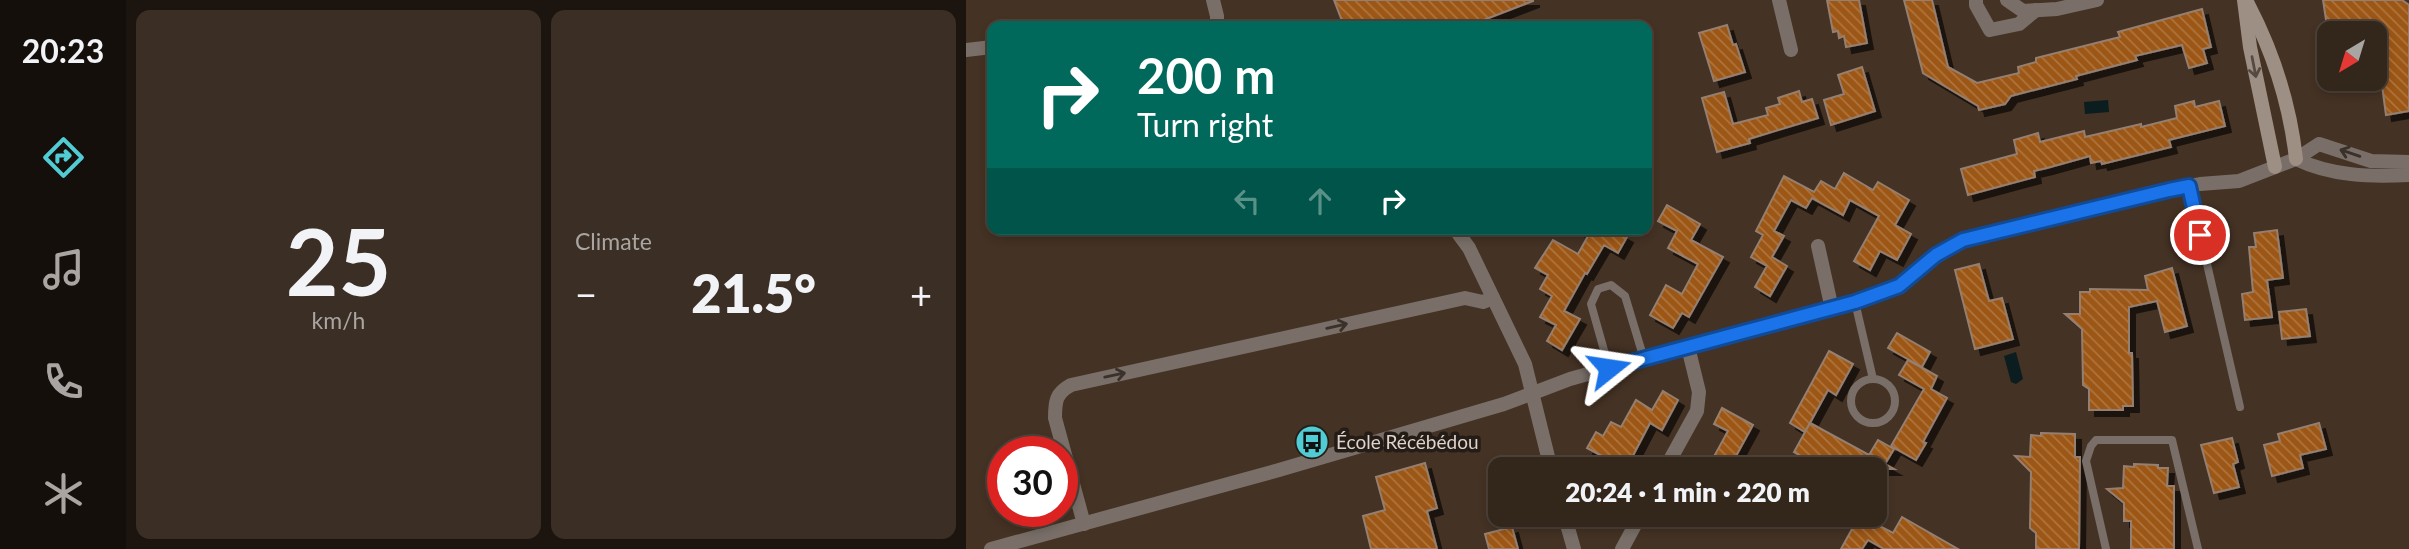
<!DOCTYPE html>
<meta charset="utf-8">
<style>
:root{--surface:#33261b;--page:#3b2e24;--text:#f1f3f6;--muted:#a9a5a3;--line:#4e433a;--accent:#51ccd4}
body{margin:0;font-family:Lato,sans-serif;background:var(--page);color:var(--text);height:100vh;display:flex;flex-direction:column;font-size:26px;white-space:nowrap}
*{box-sizing:border-box;margin:0}
p{font-size:23px;color:var(--muted)}
.icon{flex:none;width:38px;height:38px;fill:none;stroke:currentColor;stroke-width:2;stroke-linecap:round;stroke-linejoin:round}
.map{position:relative;flex:1;overflow:hidden}
.sheet{display:flex;flex-direction:column;gap:10px;padding:10px;background:#1c150f;width:840px}
.sheet>*{flex:none}
.top-card{position:absolute;left:21px;top:21px;width:665px;height:214px;border-radius:14px;box-shadow:0 4px 10px #0003,0 0 0 2px var(--line);background:#00695c;color:#fff;overflow:hidden}
.needle{width:46px;rotate:218deg}
.controls{position:absolute;left:1351px;top:21px;display:grid;gap:14px}
.controls a{display:grid;place-items:center;width:70px;height:70px;border-radius:14px;background:var(--surface);box-shadow:0 4px 10px #0003,0 0 0 2px var(--line);font-size:35px}
.speed{position:absolute;left:21px;top:436px;display:flex;gap:14px;font-size:35px;font-weight:700;text-align:center}
.speed>*{display:grid;place-content:center;width:91px;height:91px;border-radius:50%;background:var(--surface);box-shadow:0 4px 10px #0003,0 0 0 2px var(--line);line-height:1}
.speed .limit{border:10px solid #d22;background:#fff;color:#111}
.pin{position:absolute;display:grid;place-items:center;width:60px;height:60px;color:#fff;margin:-30px;border:4px solid #fff;border-radius:50%;box-shadow:0 2px 7px #0007}
.me{position:absolute;width:77px;margin:-38px;rotate:75deg;stroke-linejoin:round;filter:drop-shadow(0 0 5px #0008)}
.turn{display:flex;align-items:center;gap:24px;height:147px;padding:0 35px;font-size:32px}
.turn .icon{width:91px;height:91px;stroke-width:2.5}
.turn b{display:block;font-size:49px;line-height:60px}
.lanes{display:flex;align-items:center;height:66px;padding:0 35px;background:#0003;justify-content:center;gap:35px;direction:ltr}
.lanes .off{opacity:.35}
.big{font-size:52px;font-weight:800;line-height:1.1}
.sheet .tile{flex:1;display:flex;flex-direction:column;justify-content:center;gap:10px;min-width:0;padding:0 24px;border-radius:14px;background:var(--page)}
.sheet .dial{align-items:center;gap:0}
.dial b{font-size:91px;line-height:1}
.heat{display:flex;justify-content:space-between;align-items:center;font-size:38px;direction:ltr}
.sheet .tiles{flex:1;display:grid;gap:10px;grid-template-columns:repeat(2,1fr)}
.trip{position:absolute;left:522px;top:457px;width:399px;height:70px;border-radius:14px;background:var(--surface);box-shadow:0 4px 10px #0003,0 0 0 2px var(--line);font-weight:800;line-height:70px;text-align:center}
main{display:flex;flex:1;min-height:0}
.menu{display:flex;flex-direction:column;width:126px;justify-content:space-around;align-items:center;background:#140f0b;color:var(--muted)}
.menu .icon{width:49px;height:49px}
.menu .current{color:var(--accent)}
.menu b{font-size:32px;color:var(--text)}
.map>svg:first-child{display:block}
</style>
<main>
<nav class="menu">
<b>20:23</b>
<svg class="icon current" aria-label="directions" viewBox="0 0 24 24"><path d="M12 3l9 9-9 9-9-9zM9 14v-3h6M13 9l2 2-2 2"/></svg>
<svg class="icon" aria-label="music" viewBox="0 0 24 24"><path d="M9 18V5l10-2v13"/><circle cx="6" cy="18" r="3"/><circle cx="16" cy="16" r="3"/></svg>
<svg class="icon" aria-label="phone" viewBox="0 0 24 24"><path d="M5 4h4l2 5-3 2q2 4 5 5l2-3 5 2v4C11 20 4 13 5 4z"/></svg>
<svg class="icon" aria-label="climate" viewBox="0 0 24 24"><path d="M12 3v18M4 7l16 10M4 17L20 7"/></svg>
</nav>
<section class="sheet">
<div class="tiles">
<div class="tile dial"><b>25</b><p>km/h</p></div>
<div class="tile"><p>Climate</p>
<div class="heat"><a>−</a><b class="big">21.5°</b><a>+</a></div>
</div>
</div>
</section>
<div class="map">
<svg width="1443" height="549" viewBox="0 0 1443 549">
<defs>
<pattern id="building-back-hatch" width="6" height="6" patternUnits="userSpaceOnUse" patternTransform="scale(1.75)"><rect width="6" height="6" fill="#9c5613"/><path d="M-1 5l2 2M0 0l6 6M5-1l2 2" fill="none" stroke="#ae753f"/></pattern>
<filter id="shadow"><feDropShadow dx="6" dy="6" stdDeviation="0" flood-color="#0009"/></filter>
</defs>
<rect width="100%" height="100%" fill="#443224"/>
<g fill="#0c1d1f">
<path d="M1142 100 1143 112 1119 114 1118 102Z"/>
<path d="M1050 352 1057 379 1050 384 1045 382 1038 356Z"/>
</g>
<g fill="url(#building-back-hatch)" stroke="#957f70" stroke-width="2" filter="url(#shadow)">
<path d="M368 0H567V1L502 26H378Z"/>
<path d="M861 0H893L901 43 880 47 878 36 873 38 872 31 867 32Z"/>
<path d="M938 0H966L982 67 1011 83 1053 73 1052 67 1070 62V58L1154 37 1152 32 1236 9 1245 47 1237 49 1241 63 1223 68 1216 45 1169 56 1171 60 1110 76 1111 79 1045 96 1039 104 1013 110 1012 106 957 73Z"/>
<path d="M1357 0H1436L1443 5V111L1420 115 1413 63 1409 68V33H1362Z"/>
<path d="M761 25 767 45 770 44 779 72 748 81 733 33Z"/>
<path d="M896 67 909 111 865 125 858 100 878 94 872 75Z"/>
<path d="M833 91 836 102 846 99 852 118 783 139 784 143 751 152 736 98 758 92 767 124 802 115 800 108 814 104 812 98Z"/>
<path d="M1228 101 1229 107 1253 101 1259 126 1203 140 1205 147 1136 164 1135 161 1125 163 1124 156 1081 168 1068 171 1069 177 1002 195 995 169 1051 154 1048 140 1072 133 1074 142 1118 131 1119 137 1175 124V127L1211 118 1209 106Z"/>
<path d="M878 173 907 190 912 182 943 200 929 225 945 234 931 260 914 251 904 270 888 261 913 216 884 200 877 215 846 198 840 208 825 200 808 231 818 236 806 257 821 266 804 296 789 287 801 266 785 257 797 235 790 231 818 176 848 192 855 181 869 189Z"/>
<path d="M701 205 734 224 725 240 757 257 723 317 716 313 707 328 684 315 700 285 716 294 732 264 702 248 711 231 692 221Z"/>
<path d="M610 229H647L661 237 652 253 638 245 621 274 619 273 598 311 614 319 596 350 581 341 590 325 574 317 586 296 574 289 582 275 569 268 587 240 612 254 622 236Z"/>
<path d="M1311 230 1317 278 1301 280 1306 317 1279 320 1276 294 1287 292 1283 247H1290L1288 233Z"/>
<path d="M1013 264 1023 301 1036 298 1047 339 1009 349 989 270Z"/>
<path d="M1206 268 1221 326 1199 332 1191 301 1163 307V353H1166L1167 406H1157V410H1123V389L1117 385 1116 329 1099 314H1114V292H1124V289L1182 290 1179 276Z"/>
<path d="M1340 309 1344 336 1316 339 1313 312Z"/>
<path d="M931 333 964 352 956 367 922 348Z"/>
<path d="M863 351 887 364 870 395 862 390 839 432 824 423Z"/>
<path d="M942 360 971 376 965 389 981 398 957 442 960 443 950 460 925 446 958 389 933 375Z"/>
<path d="M697 391 712 400 696 430 684 423 660 469H634L640 458 621 448 630 432 637 436 645 422 655 427 670 400 686 410Z"/>
<path d="M756 408 787 425 770 456 794 469H758L745 462 762 431 748 424Z"/>
<path d="M844 423 903 455 912 440 928 449 919 464 928 469H858L828 452Z"/>
<path d="M1353 423 1360 449 1334 455 1337 468 1306 476 1298 445 1314 441 1312 434Z"/>
<path d="M1075 433 1109 434V457H1114L1113 549H1070V533L1064 528 1065 472 1049 456 1064 457 1065 435 1075 436Z"/>
<path d="M1266 438 1272 462 1267 464 1273 487 1248 493 1235 445Z"/>
<path d="M459 463 471 508 461 511 471 549H405L397 516 419 510 410 477Z"/>
<path d="M1168 464 1192 465V468H1202L1201 486H1208V549H1165V521H1158V503L1141 489 1157 488 1158 466 1168 467Z"/>
<path d="M936 517 992 549H918L902 540 896 549H875L891 520 907 529 910 524 927 533Z"/>
<path d="M546 527 552 549H523L519 534Z"/>
</g>
<g fill="none" stroke-linecap="round" stroke-linejoin="round">
<g stroke="#796f68" stroke-width="8">
<path d="M1223 186 1274 407"/>
<path d="M889 302 907 379"/>
<path d="M643 368 625 304 632 289 645 285 659 296 678 359"/>
<circle cx="907" cy="401" r="22"/>
<path d="M1140 549 1120 461 1125 446 1130 440H1206L1232 549"/>
</g>
<g stroke="#796f68" stroke-width="14">
<path d="M247 0 251 16V26"/>
<path d="M813 0 825 50"/>
<path d="M1010 0V5L1024 30 1053 24 1070 10"/>
<path d="M1041 0 1057 11 1091 9 1131 0"/>
<path d="M0 50 26 47"/>
<path d="M1330 159C1365 176 1404 177 1443 175"/>
<path d="M489 229 503 248 559 364 585 469"/>
<path d="M852 246 866 309"/>
<path d="M699 469 731 411 733 392 722 347"/>
<path d="M598 514 608 549"/>
<path d="M118 524 89 418C89 401 90 393 105 385L499 298 517 302 527 298"/>
<path d="M25 549 313 470 538 404 604 379 643 368 889 302 933 286 970 255 997 240 1203 190 1234 184 1273 181 1330 159 1353 144 1405 161 1443 162"/>
<path d="M656 549 675 514"/>
</g>
<g stroke="#9e8f84" stroke-width="14">
<path d="M1278 0 1284 47 1309 167"/>
<path d="M1282 4C1307 52 1324 105 1330 159"/>
</g>
</g>
<defs><path id="oneway-shaft" d="M-6 0H5M1.5-3L5.5 0L1.5 3" fill="none" stroke-width="1.6" stroke-linecap="round" stroke-linejoin="round" transform="scale(1.75)"/></defs>
<use stroke="#554a42" href="#oneway-shaft" transform="translate(1288 67) rotate(79)"/>
<g stroke="#39312a">
<use href="#oneway-shaft" transform="translate(1384 153) rotate(-161)"/>
<use href="#oneway-shaft" transform="translate(371 326) rotate(-13)"/>
<use href="#oneway-shaft" transform="translate(149 375) rotate(-12)"/>
</g>
<g fill="none" stroke-linecap="round" stroke-linejoin="round">
<defs>
<path id="route" d="M643 368 889 302 933 286 970 255 997 240 1203 190 1223 186 1234 235"/>
</defs>
<use href="#route" stroke="#114b97" stroke-width="18"/>
<use href="#route" stroke="#1a73e8" stroke-width="12"/>
</g>
<defs>
<symbol id="bus-disc" viewBox="-11 -11 22 22"><circle r="9.5" fill="#51ccd4" stroke="#241c16"/><path d="M-5-6H5V4H4V6H2V4H-2V6H-4V4H-5ZM-3.5-4V0h7V-4ZM-3.5 1.2v1.5H-2V1.2ZM2 1.2v1.5H3.5V1.2Z" fill="#111"/></symbol>
</defs>
<g fill-rule="evenodd">
<use href="#bus-disc" x="327" y="423" width="38" height="38"/>
</g>
<g text-anchor="middle" stroke-width="7" stroke-linejoin="round" paint-order="stroke">
<g font-size="19" fill="#dfd3cb" stroke="#241c16" text-anchor="start">
<text x="370" y="449">École Récébédou</text>
</g>
</g>
</svg>
<div class="controls">
<a><svg class="needle" viewBox="-14 -14 28 28"><path d="M0-13l5 13h-10z" fill="#e53935"/><path d="M0 13l5-13h-10z" fill="#a9a5a3"/></svg></a>
</div>
<div class="speed"><div class="limit">30</div></div>
<div class="pin" style="left:1234px;top:235px;background:#d93025"><svg class="icon" aria-label="arrive" viewBox="0 0 24 24"><path d="M6 21V4h12l-3 4 3 4H6"/></svg></div>
<svg class="me" style="left:643px;top:368px" viewBox="-20 -20 40 40"><path d="M0-17L14 15 0 8-14 15z" fill="#1a73e8" stroke="#fff" stroke-width="4"/></svg>
<div class="trip">20:24 · 1 min · 220 m</div>
<div class="top-card">
<div class="turn"><svg class="icon" aria-label="right" viewBox="0 0 24 24"><path d="M7 20v-9h11M14 6l5 5-5 5"/></svg><div><b>200 m</b>Turn right</div></div>
<div class="lanes"><svg class="icon off" aria-label="left" viewBox="0 0 24 24"><path d="M17 20v-9H6M10 6l-5 5 5 5"/></svg><svg class="icon off" aria-label="ahead" viewBox="0 0 24 24"><path d="M12 20V5M6 11l6-6 6 6"/></svg><svg class="icon" aria-label="right" viewBox="0 0 24 24"><path d="M7 20v-9h11M14 6l5 5-5 5"/></svg></div>
</div>
</div>
</main>
